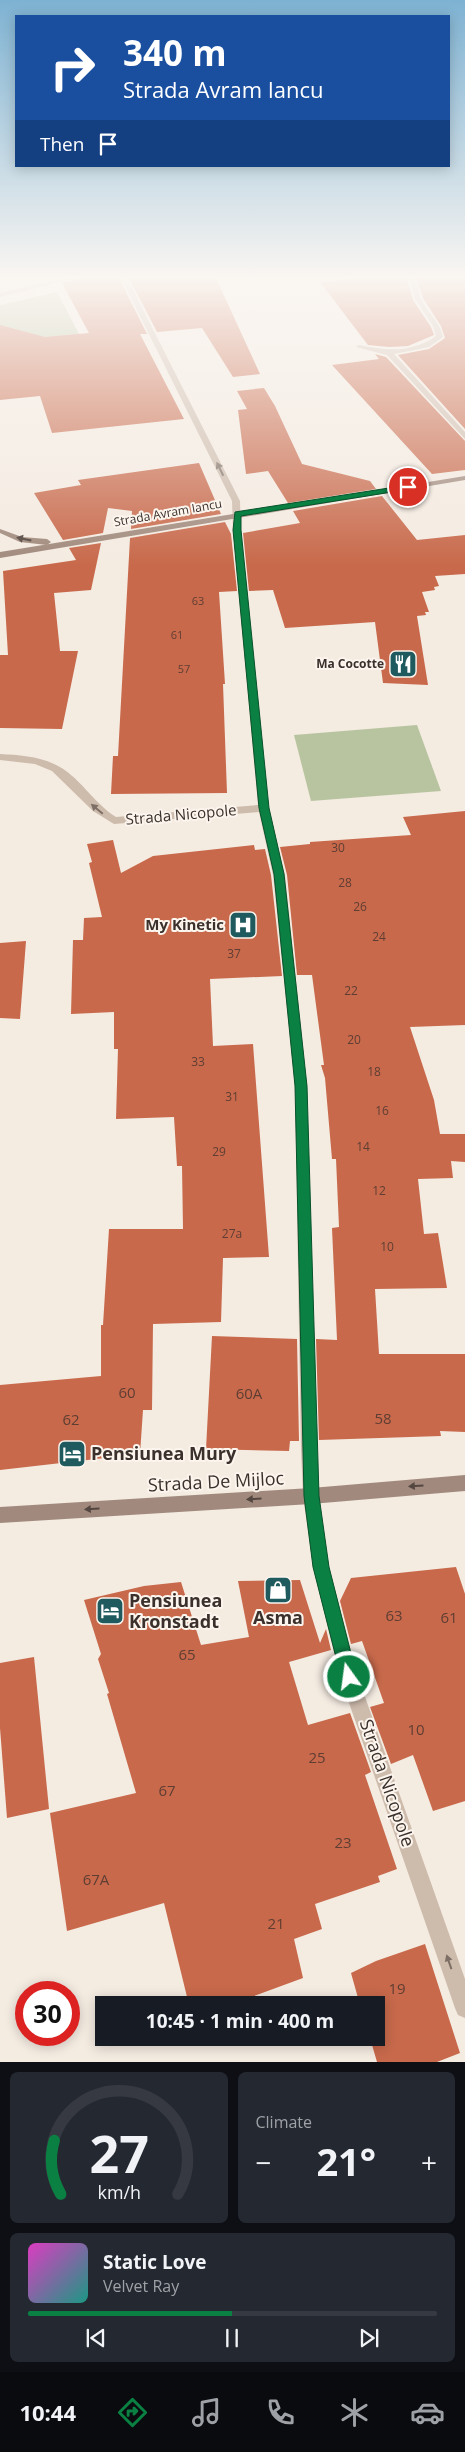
<!DOCTYPE html>
<meta charset="utf-8">
<style>
:root{--surface:#171b24;--page:#242831;--text:#f1f3f6;--muted:#9ea1a6;--line:#363941;--accent:#0b8043}
body{margin:0;font-family:"Open Sans",sans-serif;background:var(--page);color:var(--text);height:100vh;display:flex;flex-direction:column;font-size:19px;white-space:nowrap}
*{box-sizing:border-box;margin:0}
p{font-size:16px;color:var(--muted)}
.icon{flex:none;width:28px;height:28px;fill:none;stroke:currentColor;stroke-width:2;stroke-linecap:round;stroke-linejoin:round}
.map{position:relative;height:2062px;overflow:hidden}
.panel{display:flex;flex-direction:column;gap:10px;padding:10px;background:#0d0f14;flex:1}
.panel>*{flex:none}
.hud{position:absolute;left:15px;top:15px;width:435px;height:152px;border-radius:0px;box-shadow:0 2px 12px #0003;background:#1a4fa0;color:#fff;overflow:hidden}
.speed{position:absolute;left:15px;top:1981px;display:flex;gap:10px;font-size:25px;font-weight:700;text-align:center}
.speed>*{display:grid;place-content:center;width:65px;height:65px;border-radius:50%;background:var(--surface);box-shadow:0 2px 12px #0003;line-height:1}
.speed .limit{border:8px solid #d22;background:#fff;color:#111}
.pin{position:absolute;display:grid;place-items:center;width:42px;height:42px;color:#fff;margin:-21px;border:2px solid #fff;border-radius:50%;box-shadow:0 1px 5px #0007}
.me{position:absolute;width:55px;margin:-28px;rotate:346deg;stroke-linejoin:round;filter:drop-shadow(0 0 4px #0008)}
.turn{display:flex;align-items:center;gap:18px;height:105px;padding:0 25px;font-size:22px}
.turn .icon{width:65px;height:65px;stroke-width:2.5}
.turn b{display:block;font-size:35px;line-height:42px}
.then{display:flex;align-items:center;height:48px;padding:0 25px;background:#0003;gap:10px;font-size:19px}
.big{font-size:38px;font-weight:700;line-height:1.1}
.panel .tile{flex:1;display:flex;flex-direction:column;justify-content:center;gap:8px;min-width:0;padding:0 18px;border-radius:8px;background:var(--page)}
.panel .dial{align-items:center;gap:0}
.dial svg{height:130px;overflow:visible;fill:none;stroke:var(--line);stroke-width:7;stroke-linecap:round;text-anchor:middle}
.dial text{fill:var(--text);stroke:none}
.song{display:flex;align-items:center;gap:15px}
.cover{width:60px;height:60px;border-radius:8px;background:linear-gradient(135deg,hsl(310 70% 55%),hsl(170 70% 35%))}
.played{height:5px;border-radius:2px;background:linear-gradient(90deg,var(--accent) 50%,var(--line) 50%)}
.keys{display:flex;justify-content:space-around;direction:ltr}
.heat{display:flex;justify-content:space-between;align-items:center;font-size:28px;direction:ltr}
.panel .tiles{flex:1;display:grid;gap:10px;grid-template-columns:1fr 1fr}
.tile:last-child{grid-column:span 2}
.trip{position:absolute;left:95px;top:1996px;width:290px;height:50px;border-radius:0px;background:var(--surface);box-shadow:0 2px 12px #0003;font-weight:700;line-height:50px;text-align:center}
.dock{display:flex;height:80px;justify-content:space-around;align-items:center;background:#090b0e;color:var(--muted)}
.dock .icon{width:35px;height:35px}
.dock .current{color:var(--accent)}
.dock b{font-size:22px;color:var(--text)}
.map>svg:first-child{display:block}
</style>
<div class="map">
<svg width="465" height="2062" viewBox="0 0 465 2062">
<rect width="100%" height="100%" fill="#f4ebe1"/>
<g fill="#b8c4a0">
<path d="M57 292 89 353 0 339V305Z"/>
<path d="M417 725 441 791 311 801 294 735Z"/>
</g>
<g fill="#c8694b">
<path d="M86 276H118L147 334H140L184 419 52 433 40 396 0 400V325L45 337 89 333 62 283Z"/>
<path d="M128 276H215L260 374 233 377 202 328 157 332Z"/>
<path d="M381 276H406L413 300 431 327 434 335 408 346 389 347 368 345 320 282Z"/>
<path d="M416 276H465V429L398 355 429 349 445 338 441 326 423 298Z"/>
<path d="M375 354 386 357 465 441V470L432 474 332 365 379 359Z"/>
<path d="M264 388 275 406 302 464 370 481 376 489 288 503 268 471 246 474 238 410 247 409 237 391Z"/>
<path d="M199 463 221 514 131 529 132 511 108 508 103 533 63 540 34 493 81 485 78 480Z"/>
<path d="M382 496 417 540 465 535V574L435 576 439 586 434 587 435 590 422 592 429 612H425L426 615 417 616 428 685 383 683 375 622 285 628 273 590 249 591 243 533 300 523 293 511Z"/>
<path d="M225 522 231 534 237 591 219 592 225 684H223L227 793 111 794 113 756H118L130 538Z"/>
<path d="M101 543 91 590 54 593 60 651H78L62 729 0 728V655H8L3 571 76 560 69 548Z"/>
<path d="M465 811V1025L410 1027 434 1100 440 1134H465V1162L451 1161 453 1178 418 1179 424 1234 438 1233 447 1288 375 1289 379 1354H465V1432L440 1431 441 1436 319 1440 316 1339 337 1340 332 1228 339 1227 336 1159H332L325 1078 321 1065H324L312 975H297L287 875 280 847 310 844V842L411 835 403 817Z"/>
<path d="M113 840 121 873 153 856 254 845 255 850 265 849 271 875 282 976 210 979 213 1046 253 1044 269 1257 223 1258 221 1322 153 1324 152 1410H143L140 1454 0 1470V1385L101 1376V1325H103L109 1229H183L182 1166H177L174 1117 116 1119 118 1049H114V1012L71 1014 73 940H83L84 918 102 917 89 863 92 862 87 844Z"/>
<path d="M26 941 20 1019 0 1018V943Z"/>
<path d="M212 1336 297 1339 299 1441H290L289 1451 206 1449Z"/>
<path d="M456 1567 465 1594V1801L433 1811 413 1755 391 1764 370 1707 384 1703 362 1641 351 1644 340 1601 351 1578Z"/>
<path d="M300 1580 320 1643 326 1629 331 1650 289 1662 308 1725 350 1713 371 1772 365 1775 397 1869 378 1876 380 1882 315 1904 322 1929 294 1939 303 1978 230 2005H189L164 1903 67 1931 50 1813 136 1793 107 1694 109 1693 98 1659 101 1654 84 1600 144 1586 181 1582 201 1645 249 1637 238 1581Z"/>
<path d="M34 1657 49 1809 7 1818 0 1728V1663Z"/>
<path d="M425 1944 460 2053 437 2062H377L370 2038H376V2005H360L351 1973 376 1961Z"/>
</g>
<g fill="none" stroke-linecap="round" stroke-linejoin="round">
<g fill="#cdbbac" fill-rule="evenodd">
<path d="M72 276H84L0 297V293Z"/>
<path d="M120 276H126L240 501 241 531 269 808 285 875 307 1086 317 1449 319 1496 329 1567 358 1677 465 1979V2018L458 2015 455 2008 340 1677 313 1567 303 1496 301 1449 295 1086 273 875 259 812 114 824 93 811 52 771 35 764 0 760V754C18 755 37 756 54 764 79 775 93 803 116 817L258 805 233 531 232 501Z"/>
<path d="M408 276H414C419 284 418 292 421 299 428 313 440 322 443 337L429 347 394 354 465 432V439L387 355 356 347 359 345C387 351 412 353 436 336L433 326 415 299Z"/>
</g>
<g fill="#a18a7d" fill-rule="evenodd">
<path d="M465 476V480L0 558V552Z"/>
<path d="M0 529 22 537 47 539 51 542 47 545 20 542 0 533Z"/>
<path d="M465 1475V1491L311 1504 0 1523V1507L311 1488Z"/>
</g>
</g>
<defs><path id="oneway-solid" d="M-6-.8H1V-3.2L6.5 0L1 3.2V.8H-6Z" transform="scale(1.25)"/></defs>
<g fill="#7d6f65">
<use href="#oneway-solid" transform="translate(220 469) rotate(-116)"/>
<use href="#oneway-solid" transform="translate(97 809) rotate(-140)"/>
<use href="#oneway-solid" transform="translate(449 1962) rotate(-109)"/>
</g>
<g fill="#544640">
<use href="#oneway-solid" transform="translate(24 539) rotate(-168)"/>
<use href="#oneway-solid" transform="translate(416 1486) rotate(176)"/>
<use href="#oneway-solid" transform="translate(254 1499) rotate(177)"/>
<use href="#oneway-solid" transform="translate(92 1509) rotate(177)"/>
</g>
<linearGradient id="sky" x2="0" y2="1"><stop stop-color="#7eb2d2"/><stop offset="0.49" stop-color="#faf6f2"/><stop offset="1" stop-color="#faf6f2" stop-opacity="0"/></linearGradient>
<rect width="465" height="565" fill="url(#sky)"/>
<path fill="#0b8043" stroke="#07532c" d="M408 485 412 487 411 489 241 516V530L269 808 284 874 307 1086 319 1496 329 1567 357 1677 355 1682 349 1685 344 1682 341 1677 313 1567 304 1496 295 1086 274 874 259 808 233 530 235 512Z"/>
<defs>
<symbol id="restaurant-square" viewBox="-11 -11 22 22"><rect x="-9" y="-9" width="18" height="18" rx="4" fill="#1f5a5e" stroke="#fbf5ee"/><path d="M-5-6h1v4h1v-4h1v4h1v-4h1v5L-1.5 .5V6h-2V.5L-5-1ZM5-6V6H3V1.5H1.5Q1.5-4 5-6Z" fill="#fff"/></symbol>
<symbol id="hospital-square" viewBox="-11 -11 22 22"><rect x="-9" y="-9" width="18" height="18" rx="4" fill="#1f5a5e" stroke="#fbf5ee"/><path d="M-5-5h3v3.5h4V-5h3V5h-3V1.5h-4V5h-3Z" fill="#fff"/></symbol>
<symbol id="hotel-square" viewBox="-11 -11 22 22"><rect x="-9" y="-9" width="18" height="18" rx="4" fill="#1f5a5e" stroke="#fbf5ee"/><path d="M-6-4.5h1.5V1H6V5H4.5V3h-9V5H-6ZM-4 0a1.8 1.8 0 1 1 3.6 0ZM.5 0V-2.5h3Q6-2.5 6 0Z" fill="#fff"/></symbol>
<symbol id="shop-square" viewBox="-11 -11 22 22"><rect x="-9" y="-9" width="18" height="18" rx="4" fill="#1f5a5e" stroke="#fbf5ee"/><path d="M-5-2.5h2.3a2.7 3.5 0 0 1 5.4 0H5L5.5 6h-11ZM-1.5-2.5h3a1.5 2.3 0 0 0-3 0Z" fill="#fff"/></symbol>
</defs>
<g fill-rule="evenodd">
<use href="#restaurant-square" x="387" y="648" width="32" height="32"/>
<use href="#hospital-square" x="227" y="909" width="32" height="32"/>
<use href="#hotel-square" x="56" y="1438" width="32" height="32"/>
<use href="#shop-square" x="262" y="1574" width="32" height="32"/>
<use href="#hotel-square" x="94" y="1595" width="32" height="32"/>
</g>
<g text-anchor="middle" stroke-width="4" stroke-linejoin="round" paint-order="stroke">
<g font-size="11" fill="#5e3e33">
<text x="198" y="605">63</text>
<text x="177" y="639">61</text>
<text x="184" y="673">57</text>
</g>
<g font-size="12" fill="#3b302b" stroke="#fbf5ee">
<text transform="translate(168 513) rotate(-10)" y="4">Strada Avram Iancu</text>
</g>
<g font-size="12" font-weight="bold" fill="#3b302b" stroke="#fbf5ee" text-anchor="end">
<text x="384" y="668">Ma Cocotte</text>
</g>
<g font-size="12" fill="#5e3e33">
<text x="338" y="852">30</text>
<text x="345" y="887">28</text>
<text x="360" y="911">26</text>
<text x="379" y="941">24</text>
<text x="234" y="958">37</text>
<text x="351" y="995">22</text>
<text x="354" y="1044">20</text>
<text x="198" y="1066">33</text>
<text x="374" y="1076">18</text>
<text x="232" y="1101">31</text>
<text x="382" y="1115">16</text>
<text x="363" y="1151">14</text>
<text x="219" y="1156">29</text>
<text x="379" y="1195">12</text>
<text x="232" y="1238">27a</text>
<text x="387" y="1251">10</text>
</g>
<g font-size="15" fill="#3b302b" stroke="#fbf5ee">
<text transform="translate(181 815) rotate(-5)" y="5">Strada Nicopole</text>
</g>
<g font-size="15" font-weight="bold" fill="#3b302b" stroke="#fbf5ee" text-anchor="end">
<text x="224" y="930">My Kinetic</text>
</g>
<g font-size="15" fill="#5e3e33">
<text x="127" y="1398">60</text>
<text x="249" y="1399">60A</text>
<text x="383" y="1424">58</text>
<text x="71" y="1425">62</text>
<text x="394" y="1621">63</text>
<text x="449" y="1623">61</text>
<text x="187" y="1660">65</text>
<text x="416" y="1735">10</text>
<text x="317" y="1763">25</text>
<text x="167" y="1796">67</text>
<text x="343" y="1848">23</text>
<text x="96" y="1885">67A</text>
<text x="276" y="1929">21</text>
<text x="397" y="1994">19</text>
</g>
<g font-size="18" font-weight="bold" fill="#3b302b" stroke="#fbf5ee" text-anchor="start">
<text x="91" y="1460">Pensiunea Mury</text>
<text x="129" y="1607">Pensiunea<tspan x="129" dy="21">Kronstadt</tspan></text>
<text x="278" y="1624" text-anchor="middle">Asma</text>
</g>
<g font-size="18" fill="#3b302b" stroke="#fbf5ee">
<text transform="translate(216 1482) rotate(-3)" y="6">Strada De Mijloc</text>
<text transform="translate(387 1783) rotate(71)" y="6">Strada Nicopole</text>
</g>
</g>
</svg>
<div class="speed"><div class="limit">30</div></div>
<div class="pin" style="left:408px;top:487px;background:#d93025"><svg class="icon" aria-label="arrive" viewBox="0 0 24 24"><path d="M6 21V4h12l-3 4 3 4H6"/></svg></div>
<svg class="me" style="left:349px;top:1677px" viewBox="-20 -20 40 40"><circle r="17" fill="#0b8043" stroke="#fff" stroke-width="3"/><path d="M0-11L8 9 0 5-8 9z" fill="#fff"/></svg>
<div class="trip">10:45 · 1 min · 400 m</div>
<div class="hud">
<div class="turn"><svg class="icon" aria-label="right" viewBox="0 0 24 24"><path d="M7 20v-9h11M14 6l5 5-5 5"/></svg><div><b>340 m</b>Strada Avram Iancu</div></div>
<div class="then">Then<svg class="icon" aria-label="arrive" viewBox="0 0 24 24"><path d="M6 21V4h12l-3 4 3 4H6"/></svg></div>
</div>
</div>
<section class="panel">
<div class="tiles">
<div class="tile dial"><svg viewBox="0 0 100 80">
<path d="M14 69A42 42 0 1 1 86 69"/>
<path d="M14 69A42 42 0 0 1 10 36" stroke="#0b8043"/>
<text x="50" y="56" font-size="32" font-weight="700">27</text>
<text x="50" y="72" font-size="11">km/h</text>
</svg></div>
<div class="tile"><p>Climate</p>
<div class="heat"><a>−</a><b class="big">21°</b><a>+</a></div>
</div>
<div class="tile">
<div class="song"><i class="cover"></i><div><b>Static Love</b><p>Velvet Ray</p></div></div>
<div class="played"></div>
<div class="keys"><svg class="icon" aria-label="previous" viewBox="0 0 24 24"><path d="M18 5L8 12l10 7zM5 5v14"/></svg><svg class="icon" aria-label="pause" viewBox="0 0 24 24"><path d="M8 5v14M16 5v14"/></svg><svg class="icon" aria-label="next" viewBox="0 0 24 24"><path d="M6 5l10 7-10 7zM19 5v14"/></svg></div>
</div>
</div>
</section>
<nav class="dock">
<b>10:44</b>
<svg class="icon current" aria-label="directions" viewBox="0 0 24 24"><path d="M12 3l9 9-9 9-9-9zM9 14v-3h6M13 9l2 2-2 2"/></svg>
<svg class="icon" aria-label="music" viewBox="0 0 24 24"><path d="M9 18V5l10-2v13"/><circle cx="6" cy="18" r="3"/><circle cx="16" cy="16" r="3"/></svg>
<svg class="icon" aria-label="phone" viewBox="0 0 24 24"><path d="M5 4h4l2 5-3 2q2 4 5 5l2-3 5 2v4C11 20 4 13 5 4z"/></svg>
<svg class="icon" aria-label="climate" viewBox="0 0 24 24"><path d="M12 3v18M4 7l16 10M4 17L20 7"/></svg>
<svg class="icon" aria-label="car" viewBox="0 0 24 24"><path d="M5 17H2v-5l4-1 3-4h7l3 4 3 1v5h-3M9 17h6M6 11h13"/><circle cx="7" cy="17" r="2"/><circle cx="17" cy="17" r="2"/></svg>
</nav>
